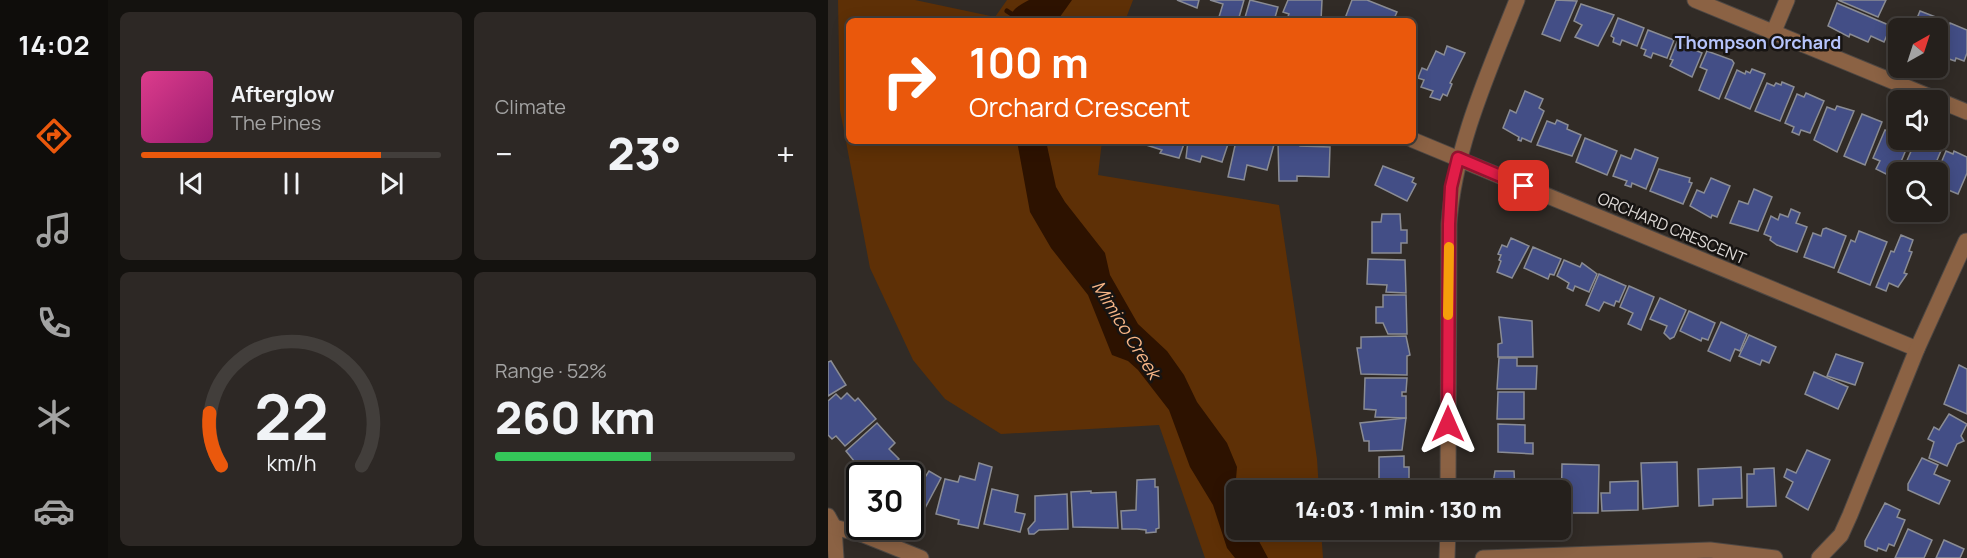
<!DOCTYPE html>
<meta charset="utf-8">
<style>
:root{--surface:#25201c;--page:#2d2825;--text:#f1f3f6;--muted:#a3a3a3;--line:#423e3b;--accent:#ea580c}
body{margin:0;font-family:Manrope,sans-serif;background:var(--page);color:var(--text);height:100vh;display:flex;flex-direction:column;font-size:22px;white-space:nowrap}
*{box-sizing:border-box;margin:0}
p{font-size:20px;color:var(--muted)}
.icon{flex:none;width:33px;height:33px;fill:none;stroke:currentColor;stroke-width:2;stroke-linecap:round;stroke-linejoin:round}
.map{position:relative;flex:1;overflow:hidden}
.details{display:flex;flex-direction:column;gap:12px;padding:12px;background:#14120f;width:720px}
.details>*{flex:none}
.guide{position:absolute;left:18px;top:18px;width:570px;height:126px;border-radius:9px;box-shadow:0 3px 15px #0003,0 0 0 2px var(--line);background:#ea580c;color:#fff;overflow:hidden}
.needle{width:39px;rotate:39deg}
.controls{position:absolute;left:1060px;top:18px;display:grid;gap:12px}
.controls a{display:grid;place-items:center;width:60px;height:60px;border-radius:9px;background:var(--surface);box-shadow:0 3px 15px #0003,0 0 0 2px var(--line);font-size:30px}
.speed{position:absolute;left:18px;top:462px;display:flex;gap:12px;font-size:30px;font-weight:700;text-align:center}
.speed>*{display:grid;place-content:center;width:78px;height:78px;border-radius:50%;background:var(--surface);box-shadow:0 3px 15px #0003,0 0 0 2px var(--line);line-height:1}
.speed .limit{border:3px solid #111;border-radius:9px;background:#fff;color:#111}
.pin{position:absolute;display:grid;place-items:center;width:51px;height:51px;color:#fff;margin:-26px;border-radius:12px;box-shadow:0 3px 9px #0006}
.me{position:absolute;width:66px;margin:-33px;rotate:0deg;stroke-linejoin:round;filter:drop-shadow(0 0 4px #0008)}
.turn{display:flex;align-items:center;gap:21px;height:126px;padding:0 24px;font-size:27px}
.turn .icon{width:78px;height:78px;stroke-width:2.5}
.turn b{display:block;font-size:42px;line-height:51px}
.big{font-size:45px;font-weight:800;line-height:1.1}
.details .tile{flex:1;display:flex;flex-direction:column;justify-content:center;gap:9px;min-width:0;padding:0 21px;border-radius:9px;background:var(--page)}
.details .dial{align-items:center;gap:0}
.dial svg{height:156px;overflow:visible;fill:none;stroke:var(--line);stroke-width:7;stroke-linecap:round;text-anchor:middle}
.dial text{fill:var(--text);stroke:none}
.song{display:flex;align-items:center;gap:18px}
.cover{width:72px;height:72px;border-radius:9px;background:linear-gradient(135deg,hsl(330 70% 55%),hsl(320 70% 35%))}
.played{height:6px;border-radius:3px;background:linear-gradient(90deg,var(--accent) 80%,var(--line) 80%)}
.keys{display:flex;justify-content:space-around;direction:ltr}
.heat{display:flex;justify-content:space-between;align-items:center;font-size:33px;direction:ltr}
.charge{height:9px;border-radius:4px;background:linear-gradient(90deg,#34c759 52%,var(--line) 0)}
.details .tiles{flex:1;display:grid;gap:12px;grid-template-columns:repeat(2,1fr)}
.trip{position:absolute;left:398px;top:480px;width:345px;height:60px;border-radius:9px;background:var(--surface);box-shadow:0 3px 15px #0003,0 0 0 2px var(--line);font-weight:800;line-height:60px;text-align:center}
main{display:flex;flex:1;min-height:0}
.menu{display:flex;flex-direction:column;width:108px;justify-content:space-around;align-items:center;background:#0f0d0b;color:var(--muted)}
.menu .icon{width:42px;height:42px}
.menu .selected{color:var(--accent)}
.menu b{font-size:27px;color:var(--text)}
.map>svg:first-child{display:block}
</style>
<main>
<nav class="menu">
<b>14:02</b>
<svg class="icon selected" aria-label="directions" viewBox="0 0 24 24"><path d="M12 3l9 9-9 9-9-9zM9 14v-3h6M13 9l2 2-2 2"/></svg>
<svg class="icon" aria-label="music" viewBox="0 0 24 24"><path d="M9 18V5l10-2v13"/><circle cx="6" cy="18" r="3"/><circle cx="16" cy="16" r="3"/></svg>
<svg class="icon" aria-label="phone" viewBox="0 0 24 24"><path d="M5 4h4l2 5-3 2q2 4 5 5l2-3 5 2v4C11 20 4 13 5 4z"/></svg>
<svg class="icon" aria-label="climate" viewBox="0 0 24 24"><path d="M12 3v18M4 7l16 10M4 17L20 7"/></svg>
<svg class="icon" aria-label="car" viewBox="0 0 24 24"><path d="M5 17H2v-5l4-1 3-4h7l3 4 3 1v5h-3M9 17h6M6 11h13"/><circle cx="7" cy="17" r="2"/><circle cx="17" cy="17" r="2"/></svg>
</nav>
<section class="details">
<div class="tiles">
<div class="tile">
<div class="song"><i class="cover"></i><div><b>Afterglow</b><p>The Pines</p></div></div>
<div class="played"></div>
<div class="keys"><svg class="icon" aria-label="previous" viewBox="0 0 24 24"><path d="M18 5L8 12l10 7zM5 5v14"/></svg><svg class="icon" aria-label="pause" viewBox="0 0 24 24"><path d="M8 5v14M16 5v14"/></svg><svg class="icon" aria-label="next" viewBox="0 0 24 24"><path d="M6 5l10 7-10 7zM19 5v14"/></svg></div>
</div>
<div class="tile"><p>Climate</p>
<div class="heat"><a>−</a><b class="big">23°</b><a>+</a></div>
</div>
<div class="tile dial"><svg viewBox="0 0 100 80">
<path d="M14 69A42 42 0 1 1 86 69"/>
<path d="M14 69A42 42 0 0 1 8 42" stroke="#ea580c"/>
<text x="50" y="56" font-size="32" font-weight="700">22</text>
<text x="50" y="72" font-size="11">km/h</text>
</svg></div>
<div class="tile"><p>Range · 52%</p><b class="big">260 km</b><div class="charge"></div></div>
</div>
</section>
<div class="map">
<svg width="1139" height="558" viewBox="0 0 1139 558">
<rect width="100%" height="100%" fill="#312b26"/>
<path fill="#5e3006" d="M10 0H87L167 17 179 0H305L297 21H21V141H274L270 175 451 205 489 459 491 490H408V530H493L495 558H377L331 425 173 434 117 399 85 360 42 268 12 110Z"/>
<g fill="#2d1200">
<path d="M201 0H244L229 21H182C183 8 191 6 201 0Z"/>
<path d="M189 141H218L228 187 237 202 277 253 282 275 310 324 339 351 356 375 369 402 399 443 409 467 408 479 416 490H408V530H425L440 558H407L399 548 385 505 362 467 341 410 310 370 300 361 284 355 260 295 223 248 202 212Z"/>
</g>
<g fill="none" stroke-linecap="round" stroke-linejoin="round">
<path stroke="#2d1200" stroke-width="5" d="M179 11 194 21"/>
</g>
<g fill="#434e86" stroke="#8a8c94" stroke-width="1.5">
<path d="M349 0H371L369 8Z"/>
<path d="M382 0H416L410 21 391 17 395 4Z"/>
<path d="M422 0 450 7 446 21H416Z"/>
<path d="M460 0H494L493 21H458L461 14 455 12Z"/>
<path d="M524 0H539L569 12 565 21H516Z"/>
<path d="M728 0 749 1 732 41 714 34Z"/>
<path d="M1010 0H1058L1050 17Z"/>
<path d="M1009 3 1063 26 1056 42 1043 36 1040 42 1022 34 1021 37 1000 26Z"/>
<path d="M753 4 786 15 770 46 747 37 754 25 746 21Z"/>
<path d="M1092 11 1118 21 1110 39V28H1085Z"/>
<path d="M790 18 816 28 809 46 794 40 792 45 785 42 786 38 783 36Z"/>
<path d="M1122 23 1139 30V53L1136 61 1128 58 1127 61 1121 59 1120 62 1110 58Z"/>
<path d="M820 30 846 40 839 58 825 53 823 58 816 55 818 50 813 48Z"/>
<path d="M849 42 874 53 864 77 842 66 845 60 842 59Z"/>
<path d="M619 46 637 53 622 83 624 84 619 96 615 94 612 100 602 97 605 91 593 87 596 80 590 78 594 68 599 70 608 51 616 55Z"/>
<path d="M879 51 904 60 906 63 891 99 871 90 879 70 872 67Z"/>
<path d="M924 69 937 74 922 109 897 98 909 70 917 74 918 71 922 73Z"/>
<path d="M954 82 966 87 952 121 927 111 939 83 946 86 948 83 953 85Z"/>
<path d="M697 91 715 99 711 108 716 111 703 142 694 138 693 141 690 140 691 137 675 128 682 110 688 113Z"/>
<path d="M978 93 996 101 982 133 973 130 971 135 964 132 966 127 957 123 969 94 976 97Z"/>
<path d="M1009 106 1026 111 1009 152 986 140 999 107 1007 110Z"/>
<path d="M1034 114 1054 122 1037 165 1016 156Z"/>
<path d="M729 120 740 125 739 129 753 135 744 156 709 145 719 121 727 124Z"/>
<path d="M1057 130 1064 133 1066 130 1071 131V140H1082L1070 169 1062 165 1058 174 1048 169 1052 161 1045 158Z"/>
<path d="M757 138 789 151 779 175 748 162Z"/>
<path d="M316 141H357L351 158 332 153 334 150 315 144Z"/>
<path d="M360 141H401L394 162 374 156 372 162 358 158Z"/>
<path d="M408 141H447L439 170 419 165 416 180 400 177Z"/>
<path d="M450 141H472V146L502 147 501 177 469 176V181H451Z"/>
<path d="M1095 141 1115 146 1104 172H1079L1075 170 1087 142 1094 145Z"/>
<path d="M807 149 830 158 818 189 804 183 803 187 797 185 799 181 785 176 793 155 803 159Z"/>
<path d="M1118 151 1125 154 1126 151 1139 157V173L1130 194 1113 187 1120 171 1111 168Z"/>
<path d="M555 166 586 178 584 182 588 184 579 201 547 185Z"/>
<path d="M831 169 862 178 861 182 864 183 855 204 822 191Z"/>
<path d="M883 178 902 186 889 217 884 215 883 218 862 206 869 190 876 193Z"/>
<path d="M926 189 944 197 930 231 902 223 911 201 920 204Z"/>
<path d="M963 209 972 213 968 223 979 227 969 252 949 245 942 240 943 237 936 234 943 216 950 220 952 214 960 217Z"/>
<path d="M554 214H572L573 230H579V243H573V253H544V222H553Z"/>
<path d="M998 228 1018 236 1006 268 976 257 985 233 993 236 995 229Z"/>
<path d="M1031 231 1059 242 1042 285 1010 272 1023 240 1027 242Z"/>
<path d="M1073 235 1085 240 1081 251 1084 252 1076 273 1079 274 1070 287 1061 283 1058 291 1048 287 1063 251 1066 252Z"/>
<path d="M683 238 701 246 684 278 669 272 673 261 671 260 673 255 670 254 674 245 679 247Z"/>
<path d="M705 247 733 259 726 275 722 274 720 279 696 268Z"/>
<path d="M540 259 577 260 578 293 558 292 559 285 539 284Z"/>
<path d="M736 260 752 267 754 263 769 274 761 292 747 286 745 291 739 288 741 283 729 276Z"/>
<path d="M771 274 798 286 791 302 788 301 786 306 776 302 771 311 758 305Z"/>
<path d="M801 286 826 297 813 330 800 324 805 313 792 307Z"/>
<path d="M555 295H578L579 334H560L555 323H548V307H555Z"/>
<path d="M832 298 858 310 846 337 842 339 836 333 839 326 822 319Z"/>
<path d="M861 311 887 323 880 340 874 338 873 341 852 331Z"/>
<path d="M671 317 704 321 705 357H670V344L674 343Z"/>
<path d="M893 322 919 334 912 351 907 349 902 361 880 351Z"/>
<path d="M921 335 948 347 941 363 934 360 932 365 911 356Z"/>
<path d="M578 336 582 355 579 356V375L533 374 529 348H533V337Z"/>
<path d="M1008 354 1035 363 1027 385 999 376Z"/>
<path d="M671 358H689V366H709L708 389H669Z"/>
<path d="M3 361 18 385 0 396V362Z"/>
<path d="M1131 365 1139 369V414L1116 404Z"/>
<path d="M986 372 1020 387 1010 409 977 394Z"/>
<path d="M537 378H579L578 392H574V396H578V418L547 417 548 410 536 409Z"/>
<path d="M670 392H696V419H669Z"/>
<path d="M19 393 27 401 30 398 48 419 17 446 8 436 4 439 0 435V401L8 394 13 399Z"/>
<path d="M1121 414 1139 424 1133 436 1136 441 1129 444 1119 466 1101 458 1106 442 1100 439 1106 427 1111 430Z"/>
<path d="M578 418 574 450 541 451V441H536L532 423Z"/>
<path d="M49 423 67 443 61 449 71 459 53 476H48L34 463 30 466 18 451Z"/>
<path d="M670 424 697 425V443H705V454L670 452Z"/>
<path d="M979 450 1002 460 980 510 958 497 965 482 956 477 959 469 968 473Z"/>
<path d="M576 456V467H581V480H575L576 488 551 490V457Z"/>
<path d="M1094 458 1110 465 1106 474 1122 481 1111 504 1080 490V484Z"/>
<path d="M849 462 850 506 815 509 813 463Z"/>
<path d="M151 463 164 467 150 528 130 524 131 520 108 514 117 479 130 482 132 476 147 480Z"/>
<path d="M734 464 771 465 770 513H733Z"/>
<path d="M74 467 96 479 101 471 113 478 96 510 82 502V476H69Z"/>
<path d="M913 467 914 498 885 499V505L871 506 870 469Z"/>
<path d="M946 468 948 506 919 507V474H926V469Z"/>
<path d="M667 471H686L687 490H664Z"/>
<path d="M327 479V487H330L331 528 328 529V532L318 533V530L309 529H294L293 511 308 510 309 480Z"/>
<path d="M810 481V510L774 511 773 493H782V482Z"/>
<rect x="693" y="482" width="34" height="8"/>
<path d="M164 489 190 495 187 512 197 514 192 532 156 524Z"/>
<path d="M263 491V493L288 492 290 528 245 527 243 492Z"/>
<path d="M239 494 240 529 211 530 206 534H201L200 529 207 521V496Z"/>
<path d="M1057 503 1072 510 1069 517 1077 520 1066 546 1061 544 1058 551 1050 548 1049 551 1037 546V541Z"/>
<path d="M1080 529 1104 540 1096 558H1067Z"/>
<path d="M1116 540 1136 549 1132 558H1108Z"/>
</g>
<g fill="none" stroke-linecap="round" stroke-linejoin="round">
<defs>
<g id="minor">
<path d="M867 0 1139 112"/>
<path d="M946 31 959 0"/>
<path d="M585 140 1089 349"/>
<path d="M620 490 621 224C626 148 661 71 689 0"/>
<path d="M0 516 6 527 8 558"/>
<path d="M6 527 36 535 93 558"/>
<path d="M619 558 620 530"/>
<path d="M655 558 882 550 947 558"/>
<path d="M991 558 1013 535 1022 515 1089 349 1138 241"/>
</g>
</defs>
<use href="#minor" stroke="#4d4743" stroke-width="17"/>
<use href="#minor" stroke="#8b6244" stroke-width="15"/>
</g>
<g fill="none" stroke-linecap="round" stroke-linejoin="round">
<defs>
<path id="route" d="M620 424 621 224 623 187 630 158 696 186"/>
</defs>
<use href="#route" stroke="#92132f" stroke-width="15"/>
<use href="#route" stroke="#e11d48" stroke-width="10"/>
<path stroke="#f59e0b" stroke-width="10" d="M620 315 621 247"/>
</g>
<g text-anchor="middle" stroke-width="5" stroke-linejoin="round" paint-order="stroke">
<g font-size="16" fill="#e0dcd9" stroke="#171412">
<text transform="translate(844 228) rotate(23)" y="6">ORCHARD CRESCENT</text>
</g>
<g font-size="18" font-weight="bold" fill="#b6c4fb" stroke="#171412">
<text x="930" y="49">Thompson Orchard</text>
</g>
<g font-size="18" font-style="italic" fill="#f8b687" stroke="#171412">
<text transform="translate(298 330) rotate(58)" y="6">Mimico Creek</text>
</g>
</g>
</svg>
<div class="controls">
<a><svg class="needle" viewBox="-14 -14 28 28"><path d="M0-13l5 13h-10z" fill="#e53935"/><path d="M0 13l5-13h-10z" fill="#a3a3a3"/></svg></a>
<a><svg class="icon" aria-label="sound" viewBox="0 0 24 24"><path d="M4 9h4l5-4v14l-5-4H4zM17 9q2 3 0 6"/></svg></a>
<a><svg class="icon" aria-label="search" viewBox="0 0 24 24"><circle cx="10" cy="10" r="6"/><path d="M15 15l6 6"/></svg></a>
</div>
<div class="speed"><div class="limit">30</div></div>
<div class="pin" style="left:696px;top:186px;background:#d93025"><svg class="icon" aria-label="arrive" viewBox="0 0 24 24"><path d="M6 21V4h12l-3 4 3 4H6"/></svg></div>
<svg class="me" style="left:620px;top:424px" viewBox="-20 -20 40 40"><path d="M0-17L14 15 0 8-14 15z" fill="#e11d48" stroke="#fff" stroke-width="4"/></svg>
<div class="trip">14:03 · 1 min · 130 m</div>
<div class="guide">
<div class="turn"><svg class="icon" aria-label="right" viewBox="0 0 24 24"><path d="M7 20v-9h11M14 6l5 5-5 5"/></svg><div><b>100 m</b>Orchard Crescent</div></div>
</div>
</div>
</main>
